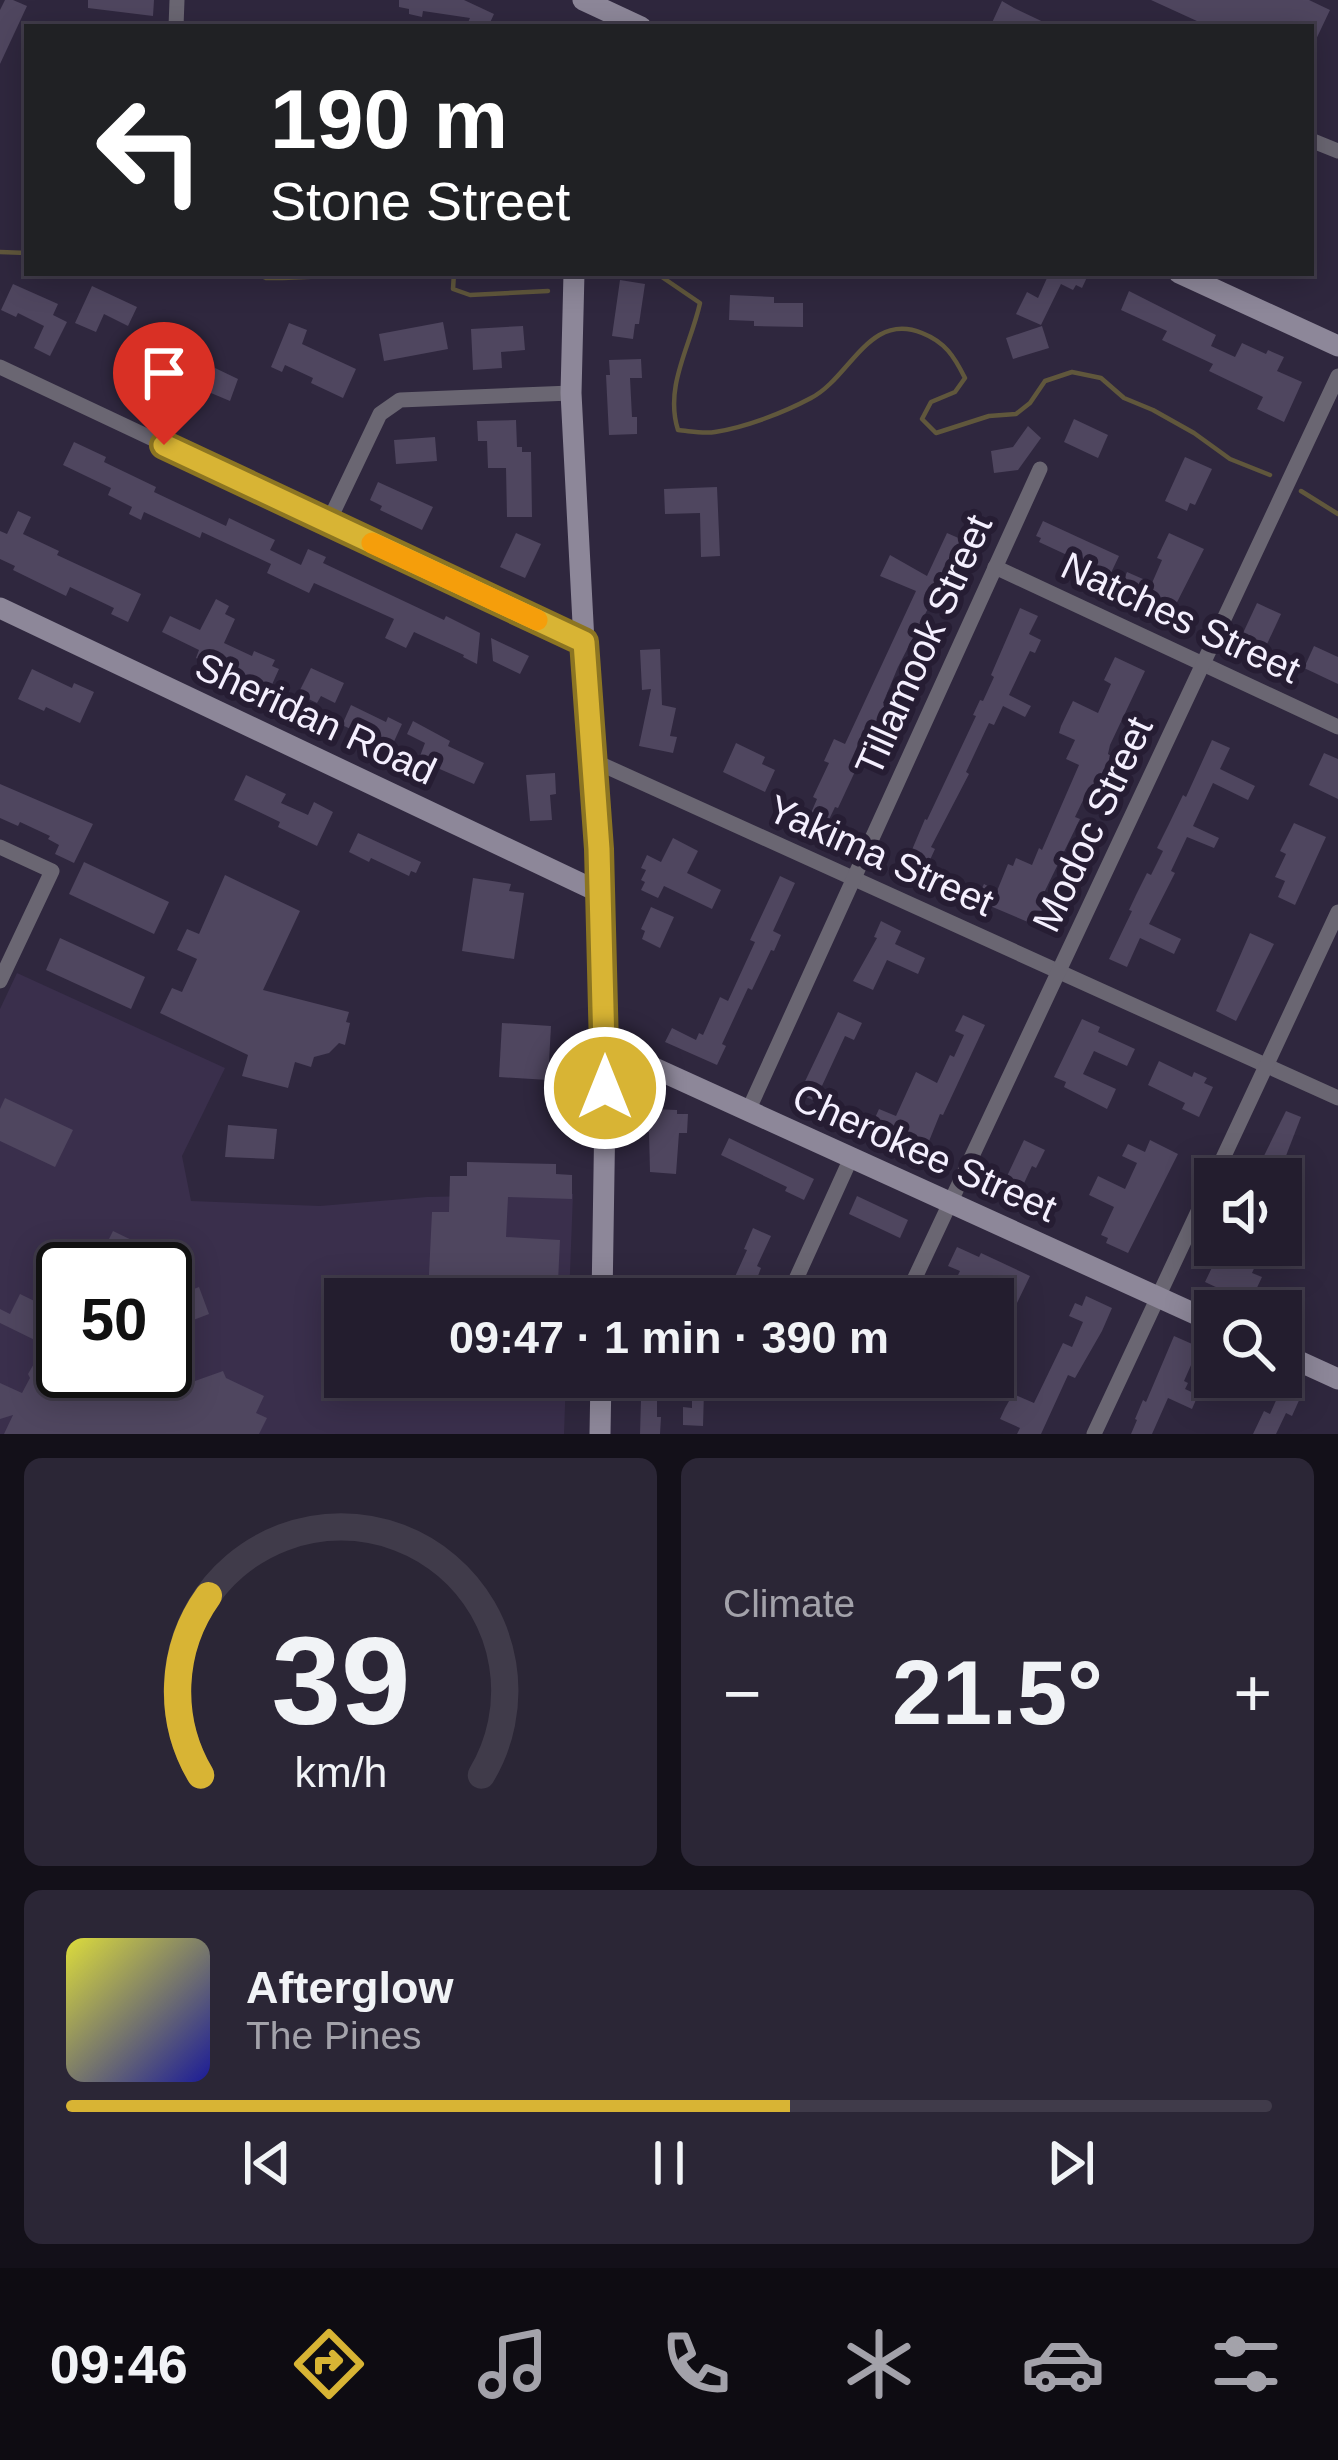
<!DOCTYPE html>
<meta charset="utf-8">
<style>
:root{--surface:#231d2e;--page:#2b2636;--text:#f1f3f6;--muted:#a3a2aa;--line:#403b4a;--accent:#d8b434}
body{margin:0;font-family:Helvetica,sans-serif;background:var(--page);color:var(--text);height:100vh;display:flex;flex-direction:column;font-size:45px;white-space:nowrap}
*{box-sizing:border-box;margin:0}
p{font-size:39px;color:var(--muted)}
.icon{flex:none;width:66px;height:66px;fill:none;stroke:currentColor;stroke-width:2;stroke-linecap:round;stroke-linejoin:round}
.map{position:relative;height:1434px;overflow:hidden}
.side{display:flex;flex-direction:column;gap:24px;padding:24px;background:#131019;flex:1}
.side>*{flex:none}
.banner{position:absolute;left:24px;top:24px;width:1290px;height:252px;border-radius:0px;box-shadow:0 6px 30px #0003,0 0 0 3px var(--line);background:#202124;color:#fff;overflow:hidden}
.controls{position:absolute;left:1194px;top:1158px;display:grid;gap:24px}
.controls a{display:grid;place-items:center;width:108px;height:108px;border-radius:0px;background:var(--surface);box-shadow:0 6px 30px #0003,0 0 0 3px var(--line);font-size:60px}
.speed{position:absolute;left:36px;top:1242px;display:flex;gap:24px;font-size:60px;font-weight:700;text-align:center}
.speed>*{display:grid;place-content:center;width:156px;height:156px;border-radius:50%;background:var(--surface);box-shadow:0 6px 30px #0003,0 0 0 3px var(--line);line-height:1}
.speed .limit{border:6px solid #111;border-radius:18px;background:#fff;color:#111}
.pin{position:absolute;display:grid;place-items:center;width:102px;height:102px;color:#fff;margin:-123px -51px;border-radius:50% 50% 50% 0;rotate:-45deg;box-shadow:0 0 12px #0007}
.pin .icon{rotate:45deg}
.me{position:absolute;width:132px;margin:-66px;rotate:0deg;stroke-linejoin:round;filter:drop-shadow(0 0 9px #0008)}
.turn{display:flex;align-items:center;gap:42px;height:252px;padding:0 48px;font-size:54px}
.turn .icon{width:156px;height:156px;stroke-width:2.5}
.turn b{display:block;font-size:84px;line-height:102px}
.big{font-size:90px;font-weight:700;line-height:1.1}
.side .card{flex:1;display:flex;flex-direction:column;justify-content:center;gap:18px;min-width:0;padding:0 42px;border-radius:18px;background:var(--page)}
.side .dial{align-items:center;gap:0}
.dial svg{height:312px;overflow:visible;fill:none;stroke:var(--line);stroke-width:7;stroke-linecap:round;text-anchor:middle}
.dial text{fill:var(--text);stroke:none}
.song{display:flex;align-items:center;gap:36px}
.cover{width:144px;height:144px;border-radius:18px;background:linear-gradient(135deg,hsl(60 70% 55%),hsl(240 70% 35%))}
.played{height:12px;border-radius:6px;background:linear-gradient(90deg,var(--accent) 60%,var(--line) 60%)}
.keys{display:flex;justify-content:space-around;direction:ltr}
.heat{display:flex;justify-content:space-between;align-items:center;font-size:66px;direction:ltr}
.side .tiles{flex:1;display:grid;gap:24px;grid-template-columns:1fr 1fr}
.card:last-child{grid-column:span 2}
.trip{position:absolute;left:324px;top:1278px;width:690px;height:120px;border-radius:0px;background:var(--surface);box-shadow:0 6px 30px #0003,0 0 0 3px var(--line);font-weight:700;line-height:120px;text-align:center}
.tab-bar{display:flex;height:192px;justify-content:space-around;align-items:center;background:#0e0c12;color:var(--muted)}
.tab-bar .icon{width:84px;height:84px}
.tab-bar .active{color:var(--accent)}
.tab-bar b{font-size:54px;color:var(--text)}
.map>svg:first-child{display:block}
</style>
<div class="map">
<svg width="1338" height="1434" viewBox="0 0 1338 1434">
<rect width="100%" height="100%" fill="#2f273e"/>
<path fill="#3a2f4c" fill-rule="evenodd" d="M17 973 225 1068 182 1156 191 1201 320 1206 427 1197 573 1194 569 1299H345V1377H566L564 1434H0V1009ZM63 1269H165V1371H63Z"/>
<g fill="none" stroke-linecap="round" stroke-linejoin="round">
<g stroke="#60573c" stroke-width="4.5">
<path d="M0 252 27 253"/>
<path d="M219 273H231"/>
<path d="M255 273 266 278H283L396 273"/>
<path d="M454 273 453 289 470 295 548 291"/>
<path d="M656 273 700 303C691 345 664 386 678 430 690 431 703 434 715 432 746 427 783 413 811 398 850 378 869 311 922 333 945 342 954 356 965 378L955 392 931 402 922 419 936 433 989 416 1016 414 1030 403 1045 381 1072 372 1101 378 1124 398 1153 410 1194 433 1230 459 1270 475"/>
<path d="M598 274 601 273"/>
<path d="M1301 491 1338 514"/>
</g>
</g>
<g fill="#4f465f">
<path d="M5 0H13L27 6 0 64V10Z"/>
<path d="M88 0H154L153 16 88 8Z"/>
<path d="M399 0H464L494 14 488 27H466L470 18 423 11 422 17 409 14V9L399 7Z"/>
<path d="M1151 0H1309L1330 10 1311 50V27H1210Z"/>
<path d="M1002 1 1014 8 1054 27H990Z"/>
<path d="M1037 273H1089L1082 288 1076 285 1073 290 1061 284 1041 325 1016 314 1027 292 1038 298 1047 278Z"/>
<path d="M620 280 645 284 639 324H635L633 339 612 336Z"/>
<path d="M13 284 58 304 53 315 67 322 50 356 34 348 44 326 18 313 16 317 1 310Z"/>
<path d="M92 286 137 307 128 326 104 314 96 332 75 323Z"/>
<path d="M1129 291 1216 335 1211 346 1235 357 1242 343 1266 354 1268 350 1284 357 1277 371 1302 382 1284 422 1257 409 1263 397 1209 371 1213 364 1162 340 1167 331 1121 310Z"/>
<path d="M730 295 774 297V303H803V327L754 326V321L729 320Z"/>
<path d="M443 322 448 349 384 361 379 334Z"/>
<path d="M289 323 307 330 302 344 356 369 343 398 311 383 313 378 285 365 282 372 271 367Z"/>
<path d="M523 326 525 350 501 352 502 368 473 370 471 329Z"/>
<path d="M1042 326 1049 348 1013 359 1006 338Z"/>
<path d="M130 335 176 357 174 361 210 378 215 368 238 379 230 401 168 375 165 382 149 375 151 370 133 362 135 357 123 351Z"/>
<path d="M641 359 642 378H630L632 417H637V434L609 435 606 375H610L609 360Z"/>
<path d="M1074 419 1108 435 1098 458 1064 442Z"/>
<path d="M516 420 517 447H522V452H531L532 517H507L506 468H488L487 441H478L477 421Z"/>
<path d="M1028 426 1041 438 1018 470 994 473 991 451 1013 447Z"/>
<path d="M435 437 437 461 396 464 394 440Z"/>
<path d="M74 442 106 457 104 462 156 487 154 492 226 526 229 518 275 540 270 550 301 565 308 549 326 557 323 563 444 620 446 616 480 633 477 664 463 657 464 655 414 632 406 648 385 638 394 619 314 583 309 593 267 573 271 564 202 532 200 538 144 512 141 520 129 514 132 507 108 495 111 488 63 465Z"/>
<path d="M1185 457 1212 469 1195 505 1190 503 1187 511 1165 501Z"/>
<path d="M378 482 433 507 422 530 380 510 382 506 370 500Z"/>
<path d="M717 487 720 556 701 557 700 513 665 514 664 489Z"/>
<path d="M18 511 31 517 23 534 59 551 57 555 141 594 128 622 111 614 114 608 70 587 66 596 13 570 15 566 0 559V531L7 534Z"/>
<path d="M1043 521 1119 556 1110 575 1039 542 1041 538 1036 536Z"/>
<path d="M516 533 541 544 525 578 500 567Z"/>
<path d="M947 533 963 540 898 667 883 703 888 706 875 734 873 733 838 808 835 807 825 828 813 822 816 815 811 813 817 799 813 797 829 763 824 761 834 739 845 744 916 591 880 576 890 555 927 576Z"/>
<path d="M1169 533 1204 549 1169 618 1146 608 1148 604 1119 591 1127 572 1152 583 1162 560 1157 558Z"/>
<path d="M216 599 229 606 225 614 235 619 224 643 252 656 254 651 275 660 272 666 279 669 270 689 196 658 199 650 162 632 170 616 200 630Z"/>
<path d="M1257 603 1281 614 1261 657 1237 646Z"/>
<path d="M1020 608 1038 616 1029 634 1041 640 1035 653 1030 651 1009 695 1031 706 1025 717 1003 706 994 725 989 723 966 772 969 774 931 847 935 849 924 873 906 864 925 819 927 820 976 716 973 715 980 700 983 701 994 677 991 675Z"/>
<path d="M491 638 529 656 520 674 493 661Z"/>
<path d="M1314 646 1338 657V684L1304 668Z"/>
<path d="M660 649 662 705 676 708 670 736 677 737 673 753 639 746 651 689 642 690 640 650Z"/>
<path d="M1115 657 1145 671 1110 745 1108 754 1111 756 1104 770 1091 794 1087 792 1075 817 1080 819 1040 901 1045 903 1035 925 976 900 984 884 997 891 1008 864 1013 866 1016 858 1032 865 1039 848 1042 850 1079 765 1066 759 1075 740 1059 733 1061 726 1073 701 1098 713 1111 684 1104 680Z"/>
<path d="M311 668 344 683 335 703 321 696 317 703 298 694Z"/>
<path d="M32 669 72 688 74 683 94 692 80 723 46 707 44 711 18 699Z"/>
<path d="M351 705 386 722 388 717 402 724 391 748 342 725Z"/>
<path d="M413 721 450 741 448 746 484 763 474 784 426 763 427 759 420 756 425 743 407 734Z"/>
<path d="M1212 740 1230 748 1220 769 1255 786 1248 800 1213 783 1193 826 1219 838 1214 848 1187 837 1171 871 1175 873 1149 924 1181 939 1174 954 1140 938 1127 967 1109 959 1132 911 1129 910 1136 895 1147 873 1151 875 1163 851 1157 848 1169 824 1183 795 1186 797Z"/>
<path d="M736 743 765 757 762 764 775 770 765 792 723 772Z"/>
<path d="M1324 753 1338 759V799L1309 785Z"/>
<path d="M555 773 556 794 550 795 552 820 530 821 526 775Z"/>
<path d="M246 775 286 794 281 803 308 815 314 802 333 812 317 846 278 827 280 822 234 800Z"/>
<path d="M0 784 93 824 74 863 55 854 59 845 48 839 50 836 20 822 18 826 0 818Z"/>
<path d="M1294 823 1326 837 1295 905 1278 897 1285 881 1275 877 1286 854 1280 851Z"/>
<path d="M358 833 421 862 416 873 411 871 409 876 371 858 369 862 349 852Z"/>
<path d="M673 838 698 851 687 873 721 890 712 909 664 886 658 898 641 890 645 882 641 880 646 870 641 868 647 855 661 862Z"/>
<path d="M84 862 169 902 154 934 69 894Z"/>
<path d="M225 875 300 911 263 990 349 1012 346 1022 350 1023 345 1045 339 1043 329 1053 314 1057 311 1067 295 1062 288 1088 242 1076 248 1055 160 1013 172 988 182 992 197 959 177 950 187 929 199 934Z"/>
<path d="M780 876 795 883 773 931 781 935 774 951 771 950 752 990 748 988 722 1044 726 1046 717 1065 665 1042 672 1028 696 1040 699 1033 703 1035 720 997 728 1001 755 942 750 940Z"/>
<path d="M473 878 511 884 509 891 524 893 514 959 462 951Z"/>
<path d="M651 907 674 917 660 948 642 939 645 931 641 929Z"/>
<path d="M881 921 901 931 895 944 925 958 918 974 887 960 873 990 853 981 877 938 874 937Z"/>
<path d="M1250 933 1274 944 1236 1021 1216 1011Z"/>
<path d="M60 938 145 977 131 1009 46 970Z"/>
<path d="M838 1012 862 1023 854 1040 845 1036 815 1101 799 1094Z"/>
<path d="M963 1015 985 1025 943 1115 940 1114 925 1151 870 1129 879 1109 896 1116 916 1072 937 1083 950 1055 954 1057 964 1035 955 1031Z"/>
<path d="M1082 1019 1100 1027 1098 1032 1135 1049 1127 1066 1094 1051 1083 1074 1116 1089 1107 1109 1064 1087 1066 1082 1054 1077Z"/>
<path d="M502 1023 551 1026 548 1080 499 1077Z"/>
<path d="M1159 1061 1192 1077 1194 1072 1207 1078 1204 1083 1213 1087 1199 1117 1182 1109 1185 1103 1148 1085Z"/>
<path d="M637 1094H652V1109L677 1110V1114H688L687 1133H679L676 1174 650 1172 649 1132 636 1131Z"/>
<path d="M5 1098 73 1130 55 1167 0 1141V1109Z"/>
<path d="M1286 1111 1301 1117 1277 1179 1257 1170Z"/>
<path d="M228 1125 277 1129 274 1159 225 1157Z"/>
<path d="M729 1138 814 1179 804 1200 785 1191 787 1187 721 1155Z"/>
<path d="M1024 1140 1045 1150 1036 1168 1032 1166 1018 1196 1001 1189Z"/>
<path d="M1150 1140 1178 1154 1128 1253 1106 1243 1108 1238 1101 1235 1114 1207 1089 1195 1098 1176 1125 1189 1137 1163 1122 1156 1128 1144 1145 1152Z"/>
<path d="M467 1162 556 1164V1174L572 1175V1199L508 1197 506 1237 560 1240 558 1282 528 1281 527 1298 473 1299 428 1295 432 1212H449L450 1176H467Z"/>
<path d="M857 1196 908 1220 900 1238 849 1214Z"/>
<path d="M753 1228 771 1236 757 1266 761 1268 749 1299 729 1290 747 1250 744 1249Z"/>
<path d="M113 1231 146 1247 191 1269H84L91 1255 99 1259Z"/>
<path d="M1231 1245H1265L1252 1273 1262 1277 1254 1294 1239 1287 1235 1296 1205 1282 1217 1257 1224 1261Z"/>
<path d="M957 1247 979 1257 981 1253 1030 1276 1017 1303 958 1275 960 1271 948 1266Z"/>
<path d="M199 1287 209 1314 175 1327 195 1381 223 1371 226 1378 264 1396 256 1413 267 1418 259 1434H4L13 1415 0 1419V1383L22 1393 30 1378 28 1374 45 1345 0 1323V1309L10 1314 20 1294 53 1310 63 1305V1371H165V1300Z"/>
<path d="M1086 1296 1112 1308 1102 1331 1075 1378 1068 1375 1041 1434H1017L1020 1428 1000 1419 1005 1408 1013 1394 1034 1403 1063 1343 1072 1347 1083 1322 1069 1316 1075 1303 1082 1306Z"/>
<path d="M1174 1336 1199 1347 1184 1381 1188 1383 1185 1389 1198 1395 1192 1409 1168 1398 1152 1434H1131L1137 1420 1135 1419 1143 1400 1146 1402Z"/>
<path d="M621 1377H657V1417H661L660 1434H640L641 1400 621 1399Z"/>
<path d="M692 1377H707V1391H704L703 1426 683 1425V1407L692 1408Z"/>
<path d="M1282 1387 1301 1396 1292 1416 1286 1413 1276 1434H1253L1264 1411 1270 1414Z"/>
</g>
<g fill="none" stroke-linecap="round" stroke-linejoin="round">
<g stroke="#6a6672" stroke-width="15">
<path d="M176 27 177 0"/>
<path d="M1313 141 1338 151"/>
<path d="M0 367 584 642"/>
<path d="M328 523 380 414 400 400 571 393"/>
<path d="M995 567 1338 727"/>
<path d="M594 761 1338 1098"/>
<path d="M0 847 52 871 0 981"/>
<path d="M748 1111 1040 469"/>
<path d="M787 1299 851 1158"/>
<path d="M905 1299 1338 376"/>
<path d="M757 1377 753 1389 863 1388 868 1377"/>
<path d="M1094 1434 1338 912"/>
</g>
<g stroke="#8d8799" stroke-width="21">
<path d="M583 0 641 27"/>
<path d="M574 273 571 393 584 642 594 761 606 1046 602 1299"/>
<path d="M1179 273 1338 346"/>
<path d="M0 608 601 893"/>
<path d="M606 1046 1215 1323"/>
<path d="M1281 1353 1338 1379"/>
<path d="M600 1434 601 1377"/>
</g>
</g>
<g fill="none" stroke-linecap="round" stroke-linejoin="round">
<defs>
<path id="route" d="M164 445 584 642 599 849 605 1088"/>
</defs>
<use href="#route" stroke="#8c7522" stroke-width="30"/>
<use href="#route" stroke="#d8b434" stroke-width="21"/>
<path stroke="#f59e0b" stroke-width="21" d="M372 543 537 620"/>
</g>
<g text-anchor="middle" stroke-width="12" stroke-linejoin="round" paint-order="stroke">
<g font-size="39" fill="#f4effe" stroke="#261d33">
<text transform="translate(1181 617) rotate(25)" y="14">Natches Street</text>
<text transform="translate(923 645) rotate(-66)" y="14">Tillamook Street</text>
<text transform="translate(316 718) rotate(25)" y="14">Sheridan Road</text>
<text transform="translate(1092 824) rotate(-65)" y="14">Modoc Street</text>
<text transform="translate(881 855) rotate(24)" y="14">Yakima Street</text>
<text transform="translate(925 1152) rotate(24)" y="14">Cherokee Street</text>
</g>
</g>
</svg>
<div class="controls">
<a><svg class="icon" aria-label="sound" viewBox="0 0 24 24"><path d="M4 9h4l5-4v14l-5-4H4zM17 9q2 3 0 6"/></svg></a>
<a><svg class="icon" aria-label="search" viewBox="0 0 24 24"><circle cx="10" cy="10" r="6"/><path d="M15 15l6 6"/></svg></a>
</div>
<div class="speed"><div class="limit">50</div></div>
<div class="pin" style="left:164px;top:445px;background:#d93025"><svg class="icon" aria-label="arrive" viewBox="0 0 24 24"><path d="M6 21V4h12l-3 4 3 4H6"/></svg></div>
<svg class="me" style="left:605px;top:1088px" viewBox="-20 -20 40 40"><circle r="17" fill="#d8b434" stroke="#fff" stroke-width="3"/><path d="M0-11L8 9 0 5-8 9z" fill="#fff"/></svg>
<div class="trip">09:47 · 1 min · 390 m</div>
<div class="banner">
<div class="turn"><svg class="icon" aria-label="left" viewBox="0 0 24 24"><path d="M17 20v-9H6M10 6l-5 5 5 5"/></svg><div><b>190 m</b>Stone Street</div></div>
</div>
</div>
<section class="side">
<div class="tiles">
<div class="card dial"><svg viewBox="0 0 100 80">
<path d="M14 69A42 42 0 1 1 86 69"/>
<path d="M14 69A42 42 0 0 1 16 23" stroke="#d8b434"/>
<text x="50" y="56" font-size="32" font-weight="700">39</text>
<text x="50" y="72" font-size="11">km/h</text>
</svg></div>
<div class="card"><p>Climate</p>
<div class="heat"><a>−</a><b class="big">21.5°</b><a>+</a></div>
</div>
<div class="card">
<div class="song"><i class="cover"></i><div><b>Afterglow</b><p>The Pines</p></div></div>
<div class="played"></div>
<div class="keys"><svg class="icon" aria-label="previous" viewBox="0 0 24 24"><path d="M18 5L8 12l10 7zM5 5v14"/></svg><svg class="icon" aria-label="pause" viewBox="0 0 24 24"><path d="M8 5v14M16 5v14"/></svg><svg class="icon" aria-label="next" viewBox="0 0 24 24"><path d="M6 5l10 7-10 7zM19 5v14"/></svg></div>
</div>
</div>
</section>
<nav class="tab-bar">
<b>09:46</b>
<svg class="icon active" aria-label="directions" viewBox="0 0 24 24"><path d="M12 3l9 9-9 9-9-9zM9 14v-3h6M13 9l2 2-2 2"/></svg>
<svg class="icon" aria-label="music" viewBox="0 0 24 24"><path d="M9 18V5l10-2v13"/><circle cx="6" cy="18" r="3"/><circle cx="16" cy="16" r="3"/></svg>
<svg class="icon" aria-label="phone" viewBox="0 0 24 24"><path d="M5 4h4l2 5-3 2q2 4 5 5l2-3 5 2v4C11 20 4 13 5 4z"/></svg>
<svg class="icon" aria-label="climate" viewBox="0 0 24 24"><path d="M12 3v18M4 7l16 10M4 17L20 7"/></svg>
<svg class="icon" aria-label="car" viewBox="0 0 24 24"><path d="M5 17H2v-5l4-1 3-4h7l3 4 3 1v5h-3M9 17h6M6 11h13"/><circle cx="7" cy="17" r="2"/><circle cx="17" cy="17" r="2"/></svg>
<svg class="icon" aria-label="filters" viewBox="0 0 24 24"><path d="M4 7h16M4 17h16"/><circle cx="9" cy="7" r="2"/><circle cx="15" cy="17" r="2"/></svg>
</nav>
